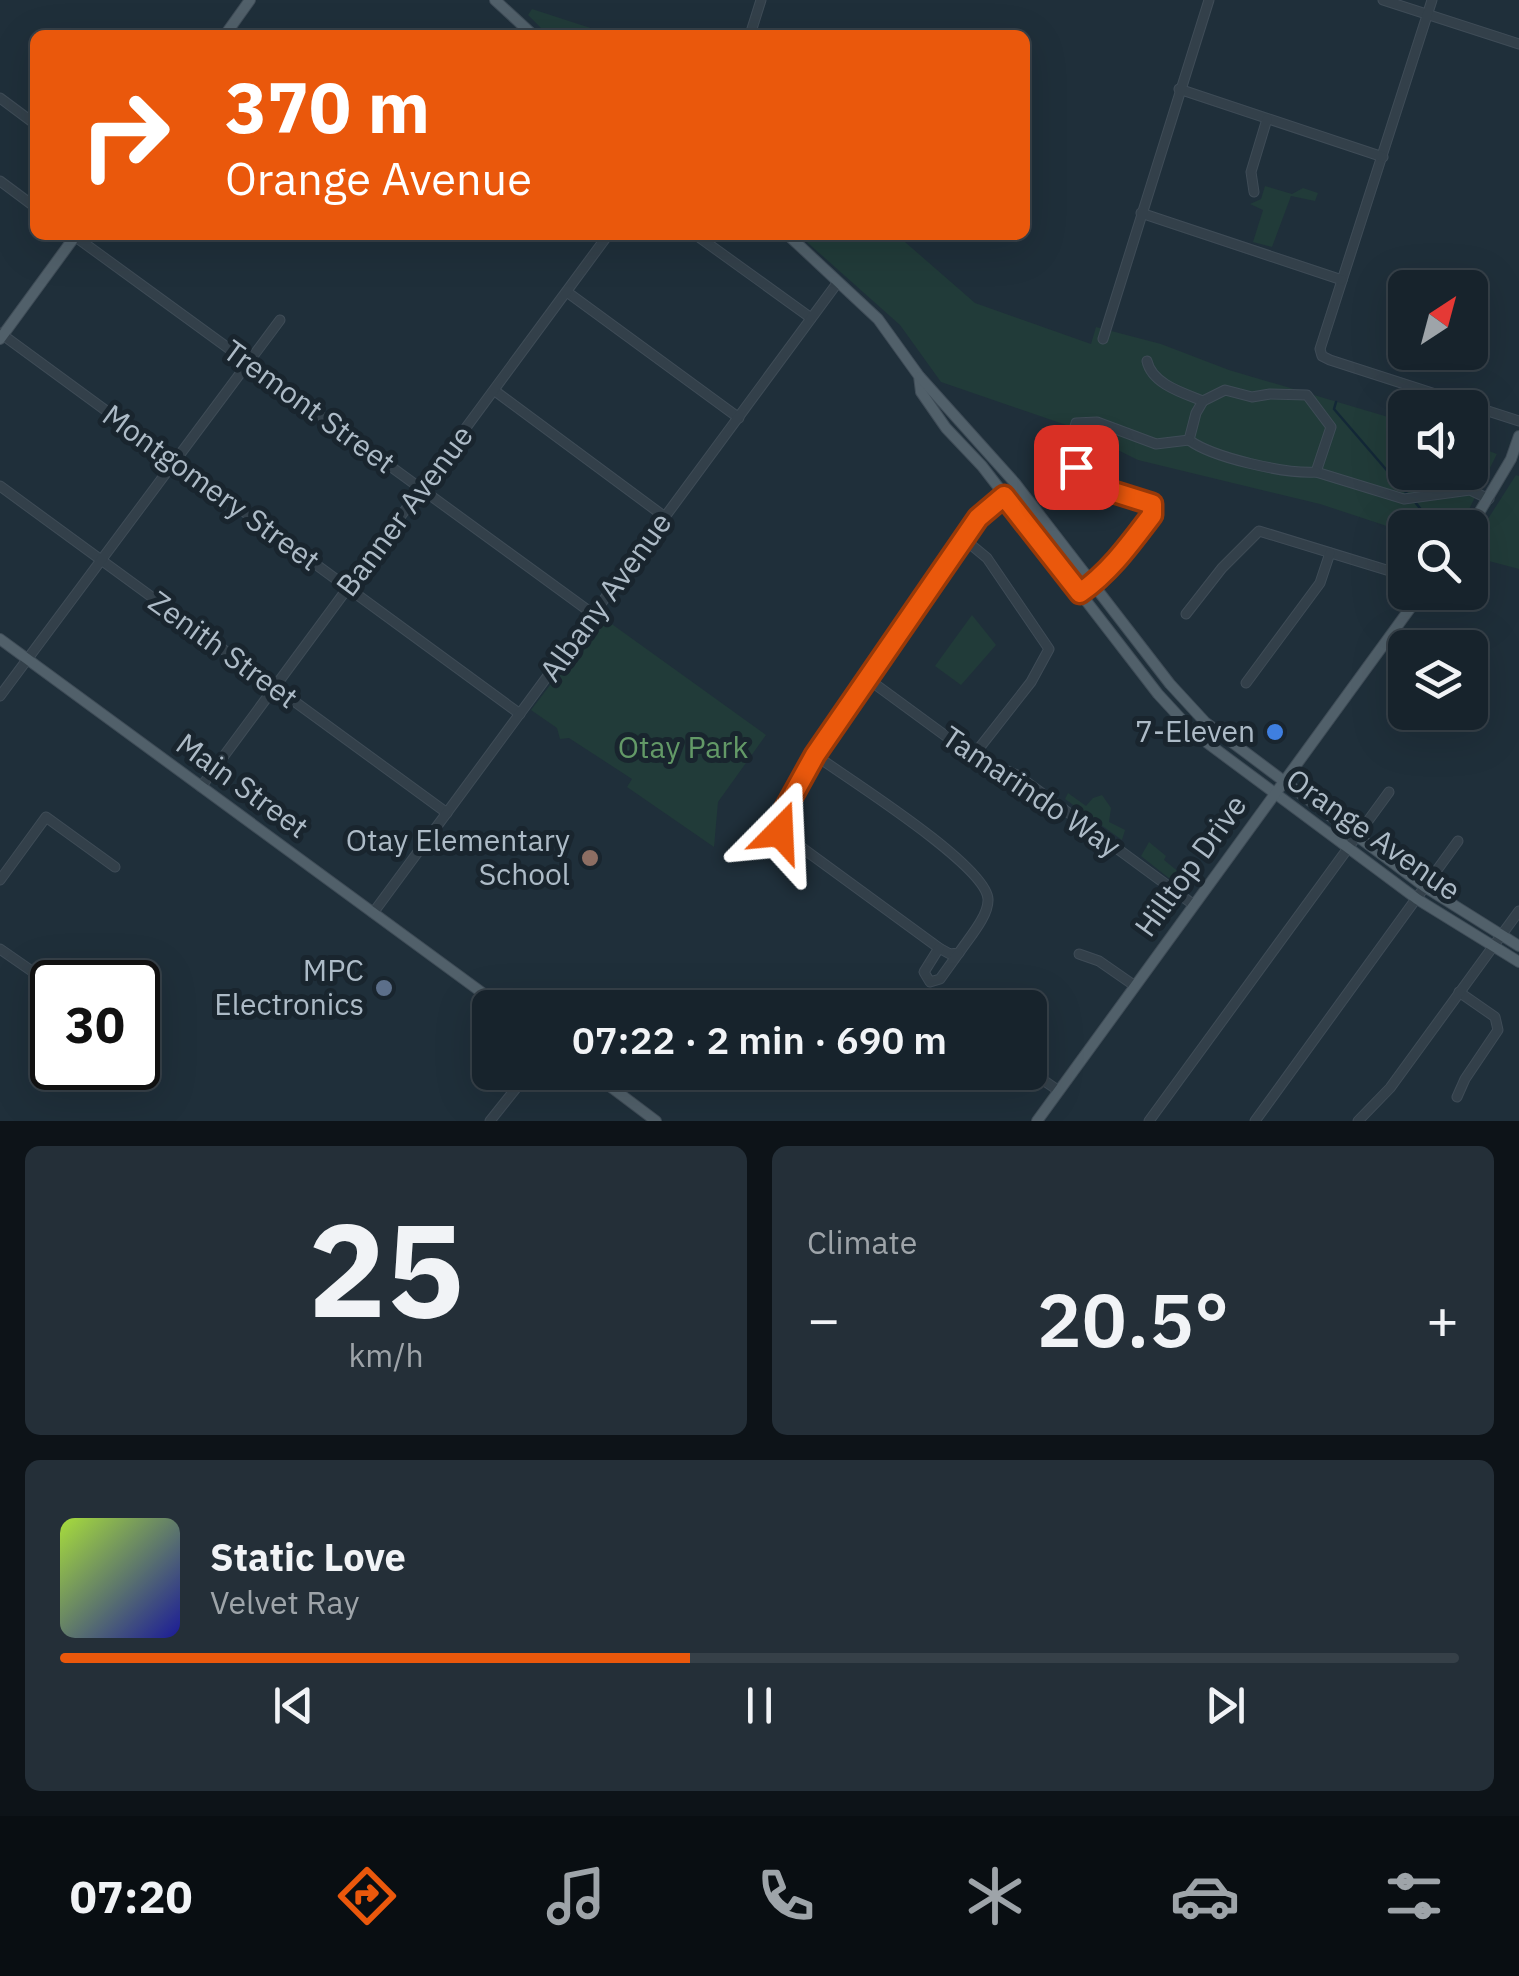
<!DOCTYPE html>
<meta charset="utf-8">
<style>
:root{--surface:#17232c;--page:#242f38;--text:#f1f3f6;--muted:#9ea4a9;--line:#364048;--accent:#ea580c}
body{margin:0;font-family:"IBM Plex Sans",sans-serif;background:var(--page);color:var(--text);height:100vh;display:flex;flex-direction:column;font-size:38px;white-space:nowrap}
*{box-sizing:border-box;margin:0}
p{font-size:32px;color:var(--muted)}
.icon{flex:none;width:55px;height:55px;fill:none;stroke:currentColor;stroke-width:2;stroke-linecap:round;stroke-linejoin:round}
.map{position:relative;height:1121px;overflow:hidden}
.sheet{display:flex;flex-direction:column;gap:25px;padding:25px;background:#0d1318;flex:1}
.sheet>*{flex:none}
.guide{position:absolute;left:30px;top:30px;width:1000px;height:210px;border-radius:15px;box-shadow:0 10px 40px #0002,0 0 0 2px var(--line);background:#ea580c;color:#fff;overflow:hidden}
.needle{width:65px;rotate:36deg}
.fabs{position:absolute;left:1388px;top:270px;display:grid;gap:20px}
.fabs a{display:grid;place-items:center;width:100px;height:100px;border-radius:15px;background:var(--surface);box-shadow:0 10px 40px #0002,0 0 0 2px var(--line);font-size:50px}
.speed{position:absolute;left:30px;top:960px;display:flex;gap:20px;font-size:50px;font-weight:700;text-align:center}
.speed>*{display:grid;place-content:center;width:130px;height:130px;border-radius:50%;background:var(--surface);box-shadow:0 10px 40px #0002,0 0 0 2px var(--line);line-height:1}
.speed .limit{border:5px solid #111;border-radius:15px;background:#fff;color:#111}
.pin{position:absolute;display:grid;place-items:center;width:85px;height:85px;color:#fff;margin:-42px;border-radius:20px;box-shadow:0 5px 15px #0006}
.me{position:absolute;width:110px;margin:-55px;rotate:21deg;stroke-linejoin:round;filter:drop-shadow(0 0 8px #0008)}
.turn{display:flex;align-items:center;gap:35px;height:210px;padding:0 30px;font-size:45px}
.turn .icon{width:130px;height:130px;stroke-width:2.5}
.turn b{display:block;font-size:70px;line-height:85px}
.big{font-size:75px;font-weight:600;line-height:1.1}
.sheet .card{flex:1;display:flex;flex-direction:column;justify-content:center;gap:15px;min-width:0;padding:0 35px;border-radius:15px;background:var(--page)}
.sheet .dial{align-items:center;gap:0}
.dial b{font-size:130px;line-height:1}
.song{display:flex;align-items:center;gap:30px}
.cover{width:120px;height:120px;border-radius:15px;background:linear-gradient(135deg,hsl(80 70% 55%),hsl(240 70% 35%))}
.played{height:10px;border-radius:5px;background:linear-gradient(90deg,var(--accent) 45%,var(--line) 45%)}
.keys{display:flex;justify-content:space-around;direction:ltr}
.heat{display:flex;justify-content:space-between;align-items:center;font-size:55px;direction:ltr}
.sheet .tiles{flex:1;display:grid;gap:25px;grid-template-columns:1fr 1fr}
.card:last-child{grid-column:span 2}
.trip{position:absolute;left:472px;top:990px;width:575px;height:100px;border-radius:15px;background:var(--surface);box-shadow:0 10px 40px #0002,0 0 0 2px var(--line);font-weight:600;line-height:100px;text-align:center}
.tab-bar{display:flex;height:160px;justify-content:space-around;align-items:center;background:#090e12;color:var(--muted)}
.tab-bar .icon{width:70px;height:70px}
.tab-bar .active{color:var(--accent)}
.tab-bar b{font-size:45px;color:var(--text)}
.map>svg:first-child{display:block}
</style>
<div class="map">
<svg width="1519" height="1121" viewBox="0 0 1519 1121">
<rect width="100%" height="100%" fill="#1f2f3a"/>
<g fill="#213b39">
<path d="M532 9 612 35H548L528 15Z"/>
<path d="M1265 186 1292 194 1303 188 1318 193 1315 201 1291 196 1272 247 1253 242 1263 210 1250 204 1261 199Z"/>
<path d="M799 235H897L975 303 1091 344 1096 327 1161 344 1229 370 1405 422V472H1470V444L1497 454 1460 527 1405 528V532L1320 504 1138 460 1069 426 941 382 900 325Z"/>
<path d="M1516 475 1519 476V569L1470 556V547Z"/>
<path d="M972 615 996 645 961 685 935 666Z"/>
<path d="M602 617 766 735 718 802 714 847 627 787 632 779 569 738 560 739 557 728 531 710Z"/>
<path d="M1068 793 1086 806 1093 798 1102 795 1111 808 1109 822 1125 830 1122 840 1065 799Z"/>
<path d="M1149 842 1166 856 1164 860 1186 878 1184 890 1141 856Z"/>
</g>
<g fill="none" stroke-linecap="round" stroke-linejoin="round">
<g stroke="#132837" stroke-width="2.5">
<path d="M1336 402 1334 409 1409 496"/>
<path d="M1415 502 1436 528"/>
<path d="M1470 547H1474"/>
</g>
<defs>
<g id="minor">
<path d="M1383 0 1519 44"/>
<path d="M1432 0 1320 349 1322 356 1330 360 1519 421"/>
<path d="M750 35 761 0"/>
<path d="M1179 89 1383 157"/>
<path d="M0 98 35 124"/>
<path d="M0 181 35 207"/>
<path d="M1254 192 1251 172 1267 119"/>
<path d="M1141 213 1342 280"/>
<path d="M73 235 593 614"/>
<path d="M696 235 811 318"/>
<path d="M567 292 739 418"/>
<path d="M0 333 520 714"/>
<path d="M1103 339 1209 0"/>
<path d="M1147 361C1152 384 1183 393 1203 401L1225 390 1252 397 1270 394 1307 395 1331 427 1316 472 1404 499 1470 490 1489 499"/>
<path d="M495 391 665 517"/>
<path d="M1203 401 1196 413 1189 440C1213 458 1286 474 1316 472"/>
<path d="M0 486 447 813"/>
<path d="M964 539 987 558 1049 649 1031 682 973 756"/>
<path d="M1080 593 1107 573 1152 515V505L1147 501C1108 491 1087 487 1068 450L1076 423 1097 422 1156 444 1189 440"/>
<path d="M1186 614 1222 568 1259 531 1393 572 1405 580"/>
<path d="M868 679 973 756 1017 775 1194 905"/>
<path d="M1246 683 1320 583 1330 553"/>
<path d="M0 696 280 320"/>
<path d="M815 755C847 778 986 865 988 899 989 916 968 939 959 953L950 954 939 948 790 839 780 832 779 820 815 755 978 518 1004 496"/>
<path d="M201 787 608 235"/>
<path d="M0 880 46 817 115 867"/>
<path d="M373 913 838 282"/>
<path d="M939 948 924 972 930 982 940 979 958 954"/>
<path d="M0 949 36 974"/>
<path d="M1079 954 1099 961 1135 986"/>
<path d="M1030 1071 1059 1091"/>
<path d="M1457 1097 1465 1079 1498 1030 1495 1017 1459 992"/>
<path d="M490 1121 529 1072"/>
<path d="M1149 1121 1389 792"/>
<path d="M1255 1121 1458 841"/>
<path d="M1358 1121 1390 1088 1519 911"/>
</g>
<g id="major">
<path d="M495 0 533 35"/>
<path d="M225 35 250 0"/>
<path d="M788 235 878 319 919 376 921 392 946 428 982 466 1158 694 1194 733 1417 899 1519 962"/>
<path d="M0 339 76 235"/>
<path d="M920 377 1015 483 1170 684 1205 722 1425 887 1519 946"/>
<path d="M1470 528 1511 459 1519 436"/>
<path d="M0 639 503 1008"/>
<path d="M591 1072 656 1121"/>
<path d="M1037 1121 1422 592"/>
</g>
</defs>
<use href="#minor" stroke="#3f4c57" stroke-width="11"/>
<use href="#major" stroke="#3f4c57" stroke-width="12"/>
<use href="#minor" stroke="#33404a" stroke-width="9"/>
<use href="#major" stroke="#51606a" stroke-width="10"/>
</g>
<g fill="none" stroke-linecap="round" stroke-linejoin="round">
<defs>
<path id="route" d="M780 832 779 820 815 755 978 518 1004 496 1080 593C1110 572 1130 544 1152 515V504L1101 488 1076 467"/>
</defs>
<use href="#route" stroke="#983908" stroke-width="25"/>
<use href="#route" stroke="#ea580c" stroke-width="18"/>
</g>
<circle fill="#3f7fe0" stroke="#19252e" stroke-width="4" cx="1275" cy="732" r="10"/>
<circle fill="#8d6e63" stroke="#19252e" stroke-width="4" cx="590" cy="858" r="10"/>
<circle fill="#5c6f8a" stroke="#19252e" stroke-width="4" cx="384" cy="988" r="10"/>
<g text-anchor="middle" stroke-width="10" stroke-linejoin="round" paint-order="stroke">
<g font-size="30" fill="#adbbc7" stroke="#19252e">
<text transform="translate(309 407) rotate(36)" y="10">Tremont Street</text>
<text transform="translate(211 488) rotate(36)" y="10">Montgomery Street</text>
<text transform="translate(405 511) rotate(-53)" y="10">Banner Avenue</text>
<text transform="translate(606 597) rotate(-54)" y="10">Albany Avenue</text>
<text transform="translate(223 650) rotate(36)" y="10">Zenith Street</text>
<text transform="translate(242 786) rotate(36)" y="10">Main Street</text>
<text transform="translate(1031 792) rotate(34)" y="10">Tamarindo Way</text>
<text transform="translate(1373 835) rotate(35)" y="10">Orange Avenue</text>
<text transform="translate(1191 866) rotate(-54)" y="10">Hilltop Drive</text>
</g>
<g font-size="30" fill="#adbbc7" stroke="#19252e" text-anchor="end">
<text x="1255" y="742">7-Eleven</text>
<text x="570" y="851">Otay Elementary<tspan x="570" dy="34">School</tspan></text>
<text x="364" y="981">MPC<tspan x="364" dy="34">Electronics</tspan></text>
</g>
<g font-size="30" fill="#639967" stroke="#19252e">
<text x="683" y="758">Otay Park</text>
</g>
</g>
</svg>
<div class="fabs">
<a><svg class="needle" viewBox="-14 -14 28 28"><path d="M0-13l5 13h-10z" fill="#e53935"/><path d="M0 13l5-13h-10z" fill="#9ea4a9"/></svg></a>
<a><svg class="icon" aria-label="sound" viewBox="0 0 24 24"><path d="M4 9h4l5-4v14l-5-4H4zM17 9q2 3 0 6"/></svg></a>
<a><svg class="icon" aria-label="search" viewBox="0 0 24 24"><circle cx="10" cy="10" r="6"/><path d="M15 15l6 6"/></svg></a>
<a><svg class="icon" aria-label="layers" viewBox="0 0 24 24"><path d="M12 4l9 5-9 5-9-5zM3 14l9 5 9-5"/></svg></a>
</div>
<div class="speed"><div class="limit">30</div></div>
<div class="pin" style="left:1076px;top:467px;background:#d93025"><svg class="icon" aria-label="arrive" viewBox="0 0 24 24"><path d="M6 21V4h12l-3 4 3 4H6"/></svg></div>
<svg class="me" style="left:780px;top:832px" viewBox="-20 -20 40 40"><path d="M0-17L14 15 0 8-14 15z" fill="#ea580c" stroke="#fff" stroke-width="4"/></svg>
<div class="trip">07:22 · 2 min · 690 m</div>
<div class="guide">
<div class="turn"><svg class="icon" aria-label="right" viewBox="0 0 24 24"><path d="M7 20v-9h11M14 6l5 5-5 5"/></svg><div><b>370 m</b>Orange Avenue</div></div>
</div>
</div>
<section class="sheet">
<div class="tiles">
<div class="card dial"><b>25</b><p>km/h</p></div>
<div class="card"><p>Climate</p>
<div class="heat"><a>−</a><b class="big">20.5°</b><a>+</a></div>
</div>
<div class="card">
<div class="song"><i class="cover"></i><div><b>Static Love</b><p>Velvet Ray</p></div></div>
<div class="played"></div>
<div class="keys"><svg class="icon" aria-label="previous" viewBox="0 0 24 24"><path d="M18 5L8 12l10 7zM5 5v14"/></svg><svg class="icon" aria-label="pause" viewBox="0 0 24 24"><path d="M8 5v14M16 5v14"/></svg><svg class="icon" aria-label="next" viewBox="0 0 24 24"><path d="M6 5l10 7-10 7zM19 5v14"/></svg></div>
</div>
</div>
</section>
<nav class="tab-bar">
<b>07:20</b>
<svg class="icon active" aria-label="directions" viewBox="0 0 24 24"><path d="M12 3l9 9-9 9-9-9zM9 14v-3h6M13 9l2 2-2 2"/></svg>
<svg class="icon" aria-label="music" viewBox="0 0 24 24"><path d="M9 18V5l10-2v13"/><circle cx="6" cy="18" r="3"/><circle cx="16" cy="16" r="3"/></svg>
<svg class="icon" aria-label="phone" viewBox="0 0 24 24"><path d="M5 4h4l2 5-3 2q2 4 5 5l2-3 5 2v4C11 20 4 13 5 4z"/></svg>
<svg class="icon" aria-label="climate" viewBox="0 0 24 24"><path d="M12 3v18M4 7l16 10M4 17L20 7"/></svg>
<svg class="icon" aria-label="car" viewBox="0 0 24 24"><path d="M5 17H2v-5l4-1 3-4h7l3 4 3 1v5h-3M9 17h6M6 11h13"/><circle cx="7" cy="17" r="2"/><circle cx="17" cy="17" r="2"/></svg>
<svg class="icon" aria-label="filters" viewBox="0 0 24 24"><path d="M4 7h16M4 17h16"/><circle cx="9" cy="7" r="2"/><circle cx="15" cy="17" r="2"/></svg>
</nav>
